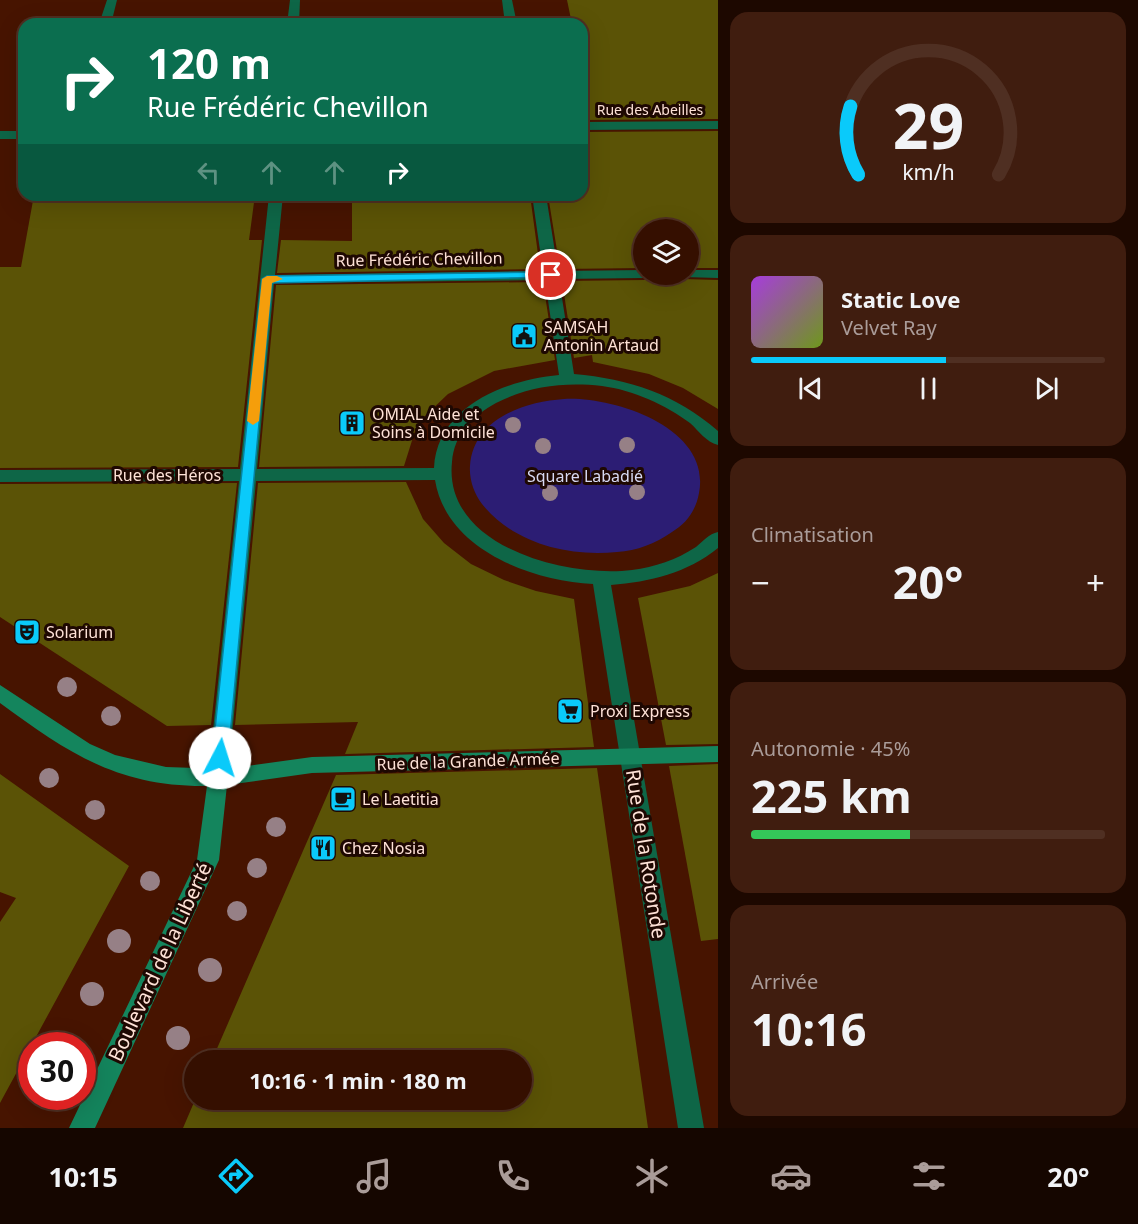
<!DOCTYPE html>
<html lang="fr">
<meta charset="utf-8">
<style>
:root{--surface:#350f00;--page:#401d0f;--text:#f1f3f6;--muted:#aa9c99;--line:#4f2f22;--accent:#0acafa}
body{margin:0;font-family:"Noto Sans",sans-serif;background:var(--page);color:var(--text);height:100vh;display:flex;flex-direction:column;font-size:22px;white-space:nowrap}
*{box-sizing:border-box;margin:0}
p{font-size:20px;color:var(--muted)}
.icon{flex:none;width:33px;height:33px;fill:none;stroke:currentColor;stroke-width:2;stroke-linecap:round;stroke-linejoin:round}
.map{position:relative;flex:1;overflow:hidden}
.side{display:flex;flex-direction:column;gap:12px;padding:12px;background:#1d0800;width:420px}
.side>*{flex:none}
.top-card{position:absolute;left:18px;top:18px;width:570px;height:183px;border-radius:18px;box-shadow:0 6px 24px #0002,0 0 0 2px var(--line);background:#0b6e4f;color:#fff;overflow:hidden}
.tools{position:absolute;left:633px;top:219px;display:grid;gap:12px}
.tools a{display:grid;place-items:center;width:66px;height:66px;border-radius:50%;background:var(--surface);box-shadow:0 6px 24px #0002,0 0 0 2px var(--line);font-size:30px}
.speed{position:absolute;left:18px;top:1032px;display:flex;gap:12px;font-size:30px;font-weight:700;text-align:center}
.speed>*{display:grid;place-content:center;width:78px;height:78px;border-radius:50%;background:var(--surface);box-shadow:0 6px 24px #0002,0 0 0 2px var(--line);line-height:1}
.speed .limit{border:9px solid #d22;background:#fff;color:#111}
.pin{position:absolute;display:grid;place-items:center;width:51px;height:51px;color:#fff;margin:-26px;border:3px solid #fff;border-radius:50%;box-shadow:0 2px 6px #0007}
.me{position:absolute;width:66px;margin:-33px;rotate:5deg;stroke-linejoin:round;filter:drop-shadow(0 0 4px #0008)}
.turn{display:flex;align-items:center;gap:21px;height:126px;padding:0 30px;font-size:27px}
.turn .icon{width:78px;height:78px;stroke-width:2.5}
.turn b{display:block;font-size:42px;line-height:51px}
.lanes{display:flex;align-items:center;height:57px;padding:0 30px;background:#0003;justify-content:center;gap:30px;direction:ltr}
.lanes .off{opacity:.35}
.big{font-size:45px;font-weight:700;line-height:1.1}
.side .card{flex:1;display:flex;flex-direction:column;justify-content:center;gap:9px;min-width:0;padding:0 21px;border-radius:18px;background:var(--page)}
.side .dial{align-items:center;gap:0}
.dial svg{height:156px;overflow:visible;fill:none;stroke:var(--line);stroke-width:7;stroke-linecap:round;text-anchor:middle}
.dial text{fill:var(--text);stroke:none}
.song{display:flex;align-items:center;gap:18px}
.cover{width:72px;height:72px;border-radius:9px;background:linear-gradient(135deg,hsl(280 70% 55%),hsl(80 70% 35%))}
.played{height:6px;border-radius:3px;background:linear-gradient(90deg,var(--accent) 55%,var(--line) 55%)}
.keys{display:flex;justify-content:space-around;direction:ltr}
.heat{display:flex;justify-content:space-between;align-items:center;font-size:33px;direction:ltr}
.charge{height:9px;border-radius:4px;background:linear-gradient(90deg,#34c759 45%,var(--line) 0)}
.trip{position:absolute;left:184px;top:1050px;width:348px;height:60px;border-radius:30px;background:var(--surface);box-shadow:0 6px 24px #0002,0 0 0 2px var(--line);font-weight:700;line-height:60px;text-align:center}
.menu{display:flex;height:96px;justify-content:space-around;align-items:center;background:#150600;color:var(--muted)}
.menu .icon{width:42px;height:42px}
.menu .selected{color:var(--accent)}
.menu b{font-size:27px;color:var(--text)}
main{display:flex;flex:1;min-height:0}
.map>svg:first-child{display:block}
</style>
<main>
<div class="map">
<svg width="718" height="1128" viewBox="0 0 718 1128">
<rect width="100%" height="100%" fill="#471400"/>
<path fill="#2c1d74" d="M564 399C612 396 712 427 699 493 696 510 687 523 672 532 656 543 637 551 617 552 569 557 514 544 482 504 474 494 469 479 470 466 473 419 523 402 564 399Z"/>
<g fill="#5b5306">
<path d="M567 0H718V119L582 120V24H572Z"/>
<path d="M718 131V268H688V230H644V268L560 269 548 195H582V132Z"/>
<path d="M34 195H255L249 240H262L238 467 0 468V267H21Z"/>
<path d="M352 195H530L540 269 277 273 281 240 352 241Z"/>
<path d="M653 274H679L683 279 718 280V409L683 388 649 374 593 362 592 355 574 358 562 281 644 280Z"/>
<path d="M543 282 555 360 494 371 448 394 426 415 415 431 404 466 259 467 276 285Z"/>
<path d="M406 482 423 519 444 543 471 564 504 580 536 591 574 599 594 747 345 754 358 722 235 725 258 483Z"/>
<path d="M237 483 211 725 167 726 0 617V484Z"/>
<path d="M718 573V744L666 745 638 598 690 586Z"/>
<path d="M718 764V939L701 941 669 766Z"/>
<path d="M597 768 648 1128H183L195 1100H522V1060H212L336 775Z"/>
<path d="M0 774 129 866 0 1103V922L16 898 0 892Z"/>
</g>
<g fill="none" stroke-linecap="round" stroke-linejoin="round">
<g fill="#0e6647" fill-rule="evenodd">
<path d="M107 0H117L111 24H99Z"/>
<path d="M290 0H300L299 24H287Z"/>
<path d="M502 0H512L517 24H505Z"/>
<path d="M718 121V129L582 130V122Z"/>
<rect x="0" y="131" width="24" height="8"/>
<path d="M269 195H283L275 275 543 271 532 195H546L558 271 644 270V274H651L644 278 559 279 574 374C629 379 676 394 718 431V445C706 442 699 431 690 423 666 405 633 390 602 386 564 382 530 386 496 403 473 416 454 434 452 462 443 547 567 578 632 570 655 567 676 560 696 547 703 541 709 534 718 532V548C687 573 650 582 611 585L704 1128H678L593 584C531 581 446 549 435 480L256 481 228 778 225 784 218 787 211 784 208 778 239 481 0 482V470L240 469ZM545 280 559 375C506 380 437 406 434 468L257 469 274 283Z"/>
<path d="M688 270H718V278L683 277 681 274H688Z"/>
</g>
<path fill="#14855d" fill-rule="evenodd" d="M0 685 90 744 115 755 166 767 225 769 312 757 718 746V762L312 773 227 785 219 860 95 1128H69L197 860 207 786C118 787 68 753 0 703Z"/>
</g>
<g fill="#968086">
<circle cx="513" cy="425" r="8"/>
<circle cx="627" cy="445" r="8"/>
<circle cx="543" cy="446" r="8"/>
<circle cx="637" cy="492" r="8"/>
<circle cx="550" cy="493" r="8"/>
<circle cx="67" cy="687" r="10"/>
<circle cx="111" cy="716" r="10"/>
<circle cx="49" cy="778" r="10"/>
<circle cx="95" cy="810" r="10"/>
<circle cx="276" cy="827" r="10"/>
<circle cx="257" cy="868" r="10"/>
<circle cx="150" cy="881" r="10"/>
<circle cx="237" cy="911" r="10"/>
<circle cx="119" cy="941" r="12"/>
<circle cx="210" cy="970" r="12"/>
<circle cx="92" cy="994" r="12"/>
<circle cx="178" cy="1038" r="12"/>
</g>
<path fill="#0acafa" stroke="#0683a2" stroke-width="1.5" d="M551 272 556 275 555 277 272 283 228 758 225 762H214L212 758 262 279 267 276Z"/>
<path fill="#f59e0b" d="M267 276H277L283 279 272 283 259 421 253 425 247 421 262 279Z"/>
<defs>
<symbol id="civic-square" viewBox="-11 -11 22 22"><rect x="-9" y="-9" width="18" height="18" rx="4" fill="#0acafa" stroke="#1e0802"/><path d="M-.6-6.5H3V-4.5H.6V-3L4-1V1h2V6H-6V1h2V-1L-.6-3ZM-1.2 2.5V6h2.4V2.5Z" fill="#111"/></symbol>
<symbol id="building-square" viewBox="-11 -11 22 22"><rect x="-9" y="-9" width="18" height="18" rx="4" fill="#0acafa" stroke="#1e0802"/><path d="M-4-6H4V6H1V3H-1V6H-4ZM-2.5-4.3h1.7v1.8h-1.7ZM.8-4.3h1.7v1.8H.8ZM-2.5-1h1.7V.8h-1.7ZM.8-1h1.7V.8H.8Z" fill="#111"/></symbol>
<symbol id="theatre-square" viewBox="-11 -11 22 22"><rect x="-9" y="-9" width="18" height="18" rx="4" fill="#0acafa" stroke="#1e0802"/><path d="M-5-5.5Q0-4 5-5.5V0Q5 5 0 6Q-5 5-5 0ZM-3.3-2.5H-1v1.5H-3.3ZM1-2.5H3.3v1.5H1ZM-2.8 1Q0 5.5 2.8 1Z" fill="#111"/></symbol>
<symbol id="supermarket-square" viewBox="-11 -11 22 22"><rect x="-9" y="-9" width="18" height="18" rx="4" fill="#0acafa" stroke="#1e0802"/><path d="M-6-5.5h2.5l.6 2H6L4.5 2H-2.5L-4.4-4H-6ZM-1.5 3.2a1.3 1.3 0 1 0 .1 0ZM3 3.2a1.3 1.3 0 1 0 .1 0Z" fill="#111"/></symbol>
<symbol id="cafe-square" viewBox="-11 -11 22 22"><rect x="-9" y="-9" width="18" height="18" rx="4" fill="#0acafa" stroke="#1e0802"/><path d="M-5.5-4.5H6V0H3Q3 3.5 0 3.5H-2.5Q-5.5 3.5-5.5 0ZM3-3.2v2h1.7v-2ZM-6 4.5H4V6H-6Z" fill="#111"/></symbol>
<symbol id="restaurant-square" viewBox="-11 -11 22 22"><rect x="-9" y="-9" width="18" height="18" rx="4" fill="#0acafa" stroke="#1e0802"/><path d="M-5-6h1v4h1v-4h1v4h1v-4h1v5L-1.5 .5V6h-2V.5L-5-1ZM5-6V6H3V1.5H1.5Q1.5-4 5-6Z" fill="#111"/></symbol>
</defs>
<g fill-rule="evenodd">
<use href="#civic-square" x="509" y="321" width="30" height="30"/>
<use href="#building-square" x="337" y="408" width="30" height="30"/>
<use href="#theatre-square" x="12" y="617" width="30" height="30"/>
<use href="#supermarket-square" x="555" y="696" width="30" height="30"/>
<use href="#cafe-square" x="328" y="784" width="30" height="30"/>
<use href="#restaurant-square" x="308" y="833" width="30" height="30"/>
</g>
<g text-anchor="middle" stroke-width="6" stroke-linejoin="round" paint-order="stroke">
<g font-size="14" fill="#fee2d7" stroke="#1e0802">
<text x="650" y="115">Rue des Abeilles</text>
</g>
<g font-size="16" fill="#fee2d7" stroke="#1e0802">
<text transform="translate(419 259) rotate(-1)" y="6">Rue Frédéric Chevillon</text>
<text x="167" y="481">Rue des Héros</text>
<text transform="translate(468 761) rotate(-2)" y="6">Rue de la Grande Armée</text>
</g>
<g font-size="16" fill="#fee2d7" stroke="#1e0802" text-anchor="start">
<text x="544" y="333">SAMSAH<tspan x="544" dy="18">Antonin Artaud</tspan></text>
<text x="372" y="420">OMIAL Aide et<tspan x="372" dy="18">Soins à Domicile</tspan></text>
<text x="46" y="638">Solarium</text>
<text x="590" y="717">Proxi Express</text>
<text x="362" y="805">Le Laetitia</text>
<text x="342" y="854">Chez Nosia</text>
</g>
<g font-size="16" fill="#d7d9f3" stroke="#1e0802">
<text x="585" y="482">Square Labadié</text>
</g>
<g font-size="20" fill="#fee2d7" stroke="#1e0802">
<text transform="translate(646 854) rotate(81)" y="7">Rue de la Rotonde</text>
<text transform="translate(160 962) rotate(-65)" y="7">Boulevard de la Liberté</text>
</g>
</g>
</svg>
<div class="tools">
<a><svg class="icon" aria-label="layers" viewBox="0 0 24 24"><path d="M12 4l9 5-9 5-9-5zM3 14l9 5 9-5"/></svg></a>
</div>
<div class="speed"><div class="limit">30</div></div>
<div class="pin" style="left:551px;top:275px;background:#d93025"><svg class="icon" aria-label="arrive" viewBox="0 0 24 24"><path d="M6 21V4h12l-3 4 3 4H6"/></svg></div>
<svg class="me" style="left:220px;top:758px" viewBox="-20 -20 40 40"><circle r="19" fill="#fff"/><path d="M0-13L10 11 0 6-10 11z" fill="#0acafa"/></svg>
<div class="trip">10:16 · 1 min · 180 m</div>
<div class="top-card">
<div class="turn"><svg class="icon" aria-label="right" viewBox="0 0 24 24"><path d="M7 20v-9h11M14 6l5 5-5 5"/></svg><div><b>120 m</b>Rue Frédéric Chevillon</div></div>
<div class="lanes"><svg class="icon off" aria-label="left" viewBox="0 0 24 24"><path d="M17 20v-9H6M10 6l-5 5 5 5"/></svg><svg class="icon off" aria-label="ahead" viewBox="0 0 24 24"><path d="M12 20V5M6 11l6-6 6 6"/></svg><svg class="icon off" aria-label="ahead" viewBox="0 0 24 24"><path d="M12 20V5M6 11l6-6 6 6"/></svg><svg class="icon" aria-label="right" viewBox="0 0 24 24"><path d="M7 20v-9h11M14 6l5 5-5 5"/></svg></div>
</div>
</div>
<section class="side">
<div class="card dial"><svg viewBox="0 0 100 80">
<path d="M14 69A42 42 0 1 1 86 69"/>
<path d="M14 69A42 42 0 0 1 10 34" stroke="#0acafa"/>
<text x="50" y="56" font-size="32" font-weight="700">29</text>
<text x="50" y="72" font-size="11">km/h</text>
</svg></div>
<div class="card">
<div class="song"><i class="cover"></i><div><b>Static Love</b><p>Velvet Ray</p></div></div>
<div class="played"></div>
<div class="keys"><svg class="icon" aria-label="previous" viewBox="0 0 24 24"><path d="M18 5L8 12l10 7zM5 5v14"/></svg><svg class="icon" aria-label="pause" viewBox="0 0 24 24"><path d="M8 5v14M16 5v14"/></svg><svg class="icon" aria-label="next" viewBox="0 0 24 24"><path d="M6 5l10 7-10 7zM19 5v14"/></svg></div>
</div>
<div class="card"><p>Climatisation</p>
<div class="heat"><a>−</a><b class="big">20°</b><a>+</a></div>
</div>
<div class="card"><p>Autonomie · 45%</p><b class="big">225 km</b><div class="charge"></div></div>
<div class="card"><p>Arrivée</p><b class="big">10:16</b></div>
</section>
</main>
<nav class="menu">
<b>10:15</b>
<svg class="icon selected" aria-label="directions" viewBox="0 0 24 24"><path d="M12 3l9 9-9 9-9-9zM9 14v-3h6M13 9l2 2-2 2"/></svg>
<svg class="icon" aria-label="music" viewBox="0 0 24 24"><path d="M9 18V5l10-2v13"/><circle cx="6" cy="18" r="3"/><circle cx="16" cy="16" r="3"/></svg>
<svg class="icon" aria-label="phone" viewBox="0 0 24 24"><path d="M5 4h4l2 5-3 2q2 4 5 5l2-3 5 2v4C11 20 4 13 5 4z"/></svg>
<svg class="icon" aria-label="climate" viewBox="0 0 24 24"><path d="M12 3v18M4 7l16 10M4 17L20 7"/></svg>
<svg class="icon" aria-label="car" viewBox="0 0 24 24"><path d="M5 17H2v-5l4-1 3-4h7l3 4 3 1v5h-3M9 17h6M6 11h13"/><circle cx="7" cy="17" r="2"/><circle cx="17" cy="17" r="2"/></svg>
<svg class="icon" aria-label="filters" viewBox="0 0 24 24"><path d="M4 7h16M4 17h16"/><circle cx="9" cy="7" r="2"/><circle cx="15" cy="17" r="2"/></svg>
<b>20°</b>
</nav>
